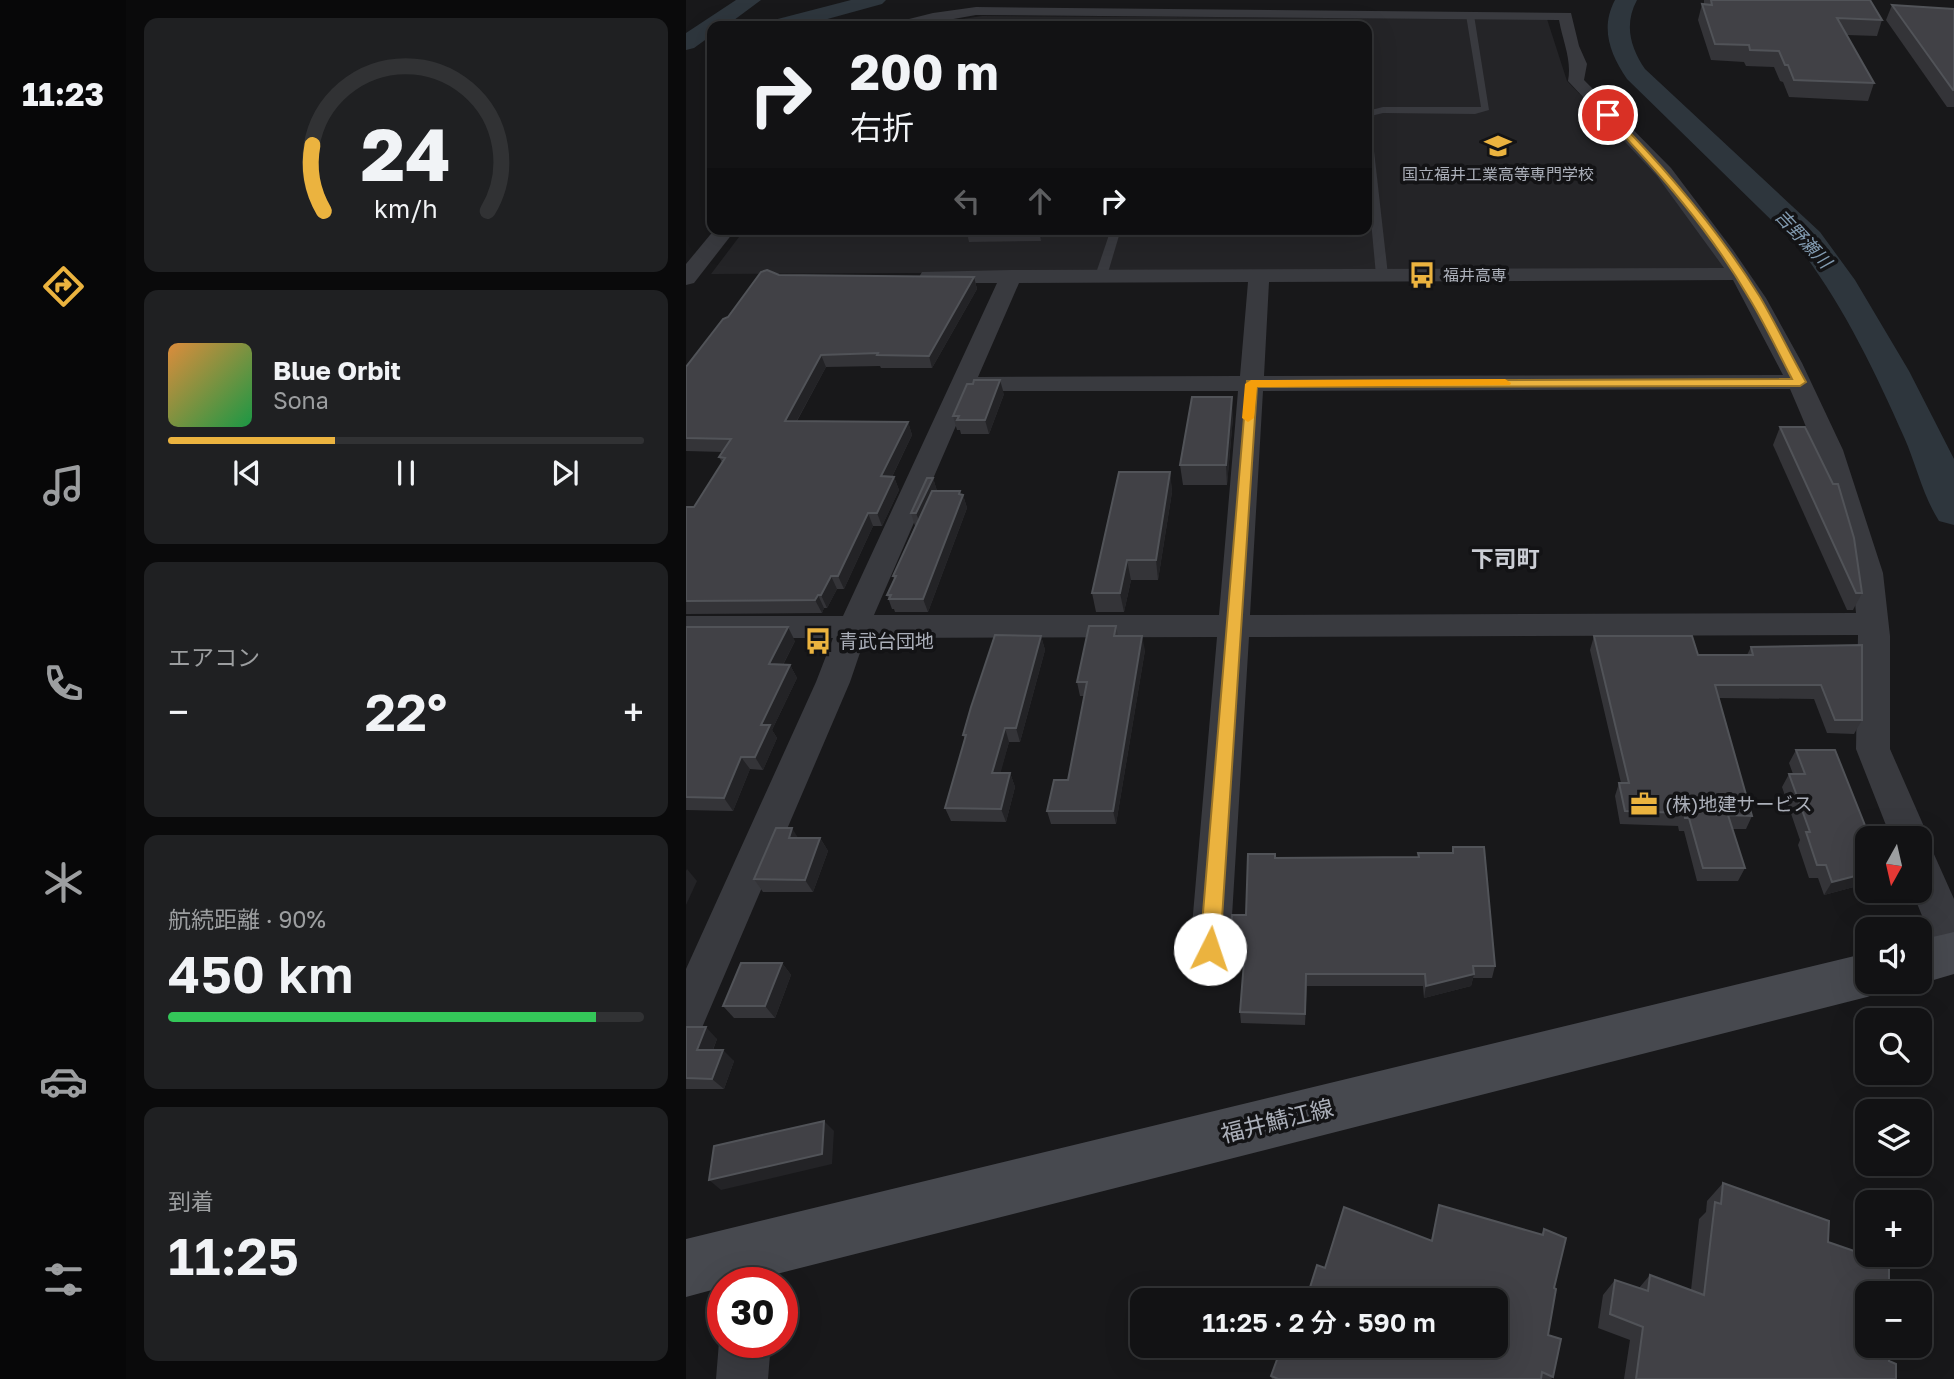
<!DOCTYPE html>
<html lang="ja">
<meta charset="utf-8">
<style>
:root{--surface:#121214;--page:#1f2022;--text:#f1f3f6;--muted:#9c9ea0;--line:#313234;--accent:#ebb33f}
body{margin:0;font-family:"Golos Text","Noto Sans JP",sans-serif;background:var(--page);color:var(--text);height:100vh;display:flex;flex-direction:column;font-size:26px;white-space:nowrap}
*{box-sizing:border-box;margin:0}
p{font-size:23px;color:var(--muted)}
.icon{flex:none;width:38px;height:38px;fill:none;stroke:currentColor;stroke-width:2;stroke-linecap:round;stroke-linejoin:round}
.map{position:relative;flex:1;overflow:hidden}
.panel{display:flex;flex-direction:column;gap:18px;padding:18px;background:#0a0a0b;width:560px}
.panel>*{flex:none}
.banner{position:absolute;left:21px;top:21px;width:665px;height:214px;border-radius:14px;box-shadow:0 7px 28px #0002,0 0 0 2px var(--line);background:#121214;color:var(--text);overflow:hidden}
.needle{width:46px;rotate:188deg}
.fabs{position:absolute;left:1169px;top:826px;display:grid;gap:14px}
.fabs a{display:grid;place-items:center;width:77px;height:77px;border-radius:14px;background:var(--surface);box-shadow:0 7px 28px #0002,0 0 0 2px var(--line);font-size:35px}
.speed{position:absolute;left:21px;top:1267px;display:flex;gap:14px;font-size:35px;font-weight:700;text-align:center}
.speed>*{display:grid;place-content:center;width:91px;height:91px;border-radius:50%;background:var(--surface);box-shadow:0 7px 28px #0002,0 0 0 2px var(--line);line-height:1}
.speed .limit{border:10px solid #d22;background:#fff;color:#111}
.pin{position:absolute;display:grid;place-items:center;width:60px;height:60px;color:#fff;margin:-30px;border:4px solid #fff;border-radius:50%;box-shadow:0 2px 7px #0007}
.me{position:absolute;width:77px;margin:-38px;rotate:4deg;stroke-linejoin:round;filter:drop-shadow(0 0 5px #0008)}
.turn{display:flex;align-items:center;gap:24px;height:147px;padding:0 28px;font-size:32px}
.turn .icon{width:91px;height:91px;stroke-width:2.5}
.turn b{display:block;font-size:49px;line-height:60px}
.lanes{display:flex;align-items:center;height:66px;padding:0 28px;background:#0003;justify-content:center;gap:35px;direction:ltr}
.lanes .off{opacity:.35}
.big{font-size:52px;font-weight:600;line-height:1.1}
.panel .card{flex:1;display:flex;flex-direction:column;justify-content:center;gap:10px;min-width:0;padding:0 24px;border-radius:14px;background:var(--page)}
.panel .dial{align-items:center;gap:0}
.dial svg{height:182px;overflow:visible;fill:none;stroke:var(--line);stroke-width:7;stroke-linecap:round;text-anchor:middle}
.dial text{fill:var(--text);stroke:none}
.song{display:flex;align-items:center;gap:21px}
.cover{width:84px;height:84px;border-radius:10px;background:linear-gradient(135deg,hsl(30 70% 55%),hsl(140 70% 35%))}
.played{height:7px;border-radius:4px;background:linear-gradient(90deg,var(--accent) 35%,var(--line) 35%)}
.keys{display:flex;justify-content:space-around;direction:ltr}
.heat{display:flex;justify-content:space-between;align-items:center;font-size:38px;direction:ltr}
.charge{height:10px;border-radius:5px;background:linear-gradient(90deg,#34c759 90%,var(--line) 0)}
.trip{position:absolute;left:444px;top:1288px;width:378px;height:70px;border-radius:14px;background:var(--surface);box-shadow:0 7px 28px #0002,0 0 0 2px var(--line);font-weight:600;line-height:70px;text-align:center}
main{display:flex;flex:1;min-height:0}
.menu{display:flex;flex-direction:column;width:126px;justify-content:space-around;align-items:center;background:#070708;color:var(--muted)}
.menu .icon{width:49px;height:49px}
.menu .selected{color:var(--accent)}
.menu b{font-size:32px;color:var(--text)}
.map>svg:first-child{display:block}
</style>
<main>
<nav class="menu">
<b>11:23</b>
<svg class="icon selected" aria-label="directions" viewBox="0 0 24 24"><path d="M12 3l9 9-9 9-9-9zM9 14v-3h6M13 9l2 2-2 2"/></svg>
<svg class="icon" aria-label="music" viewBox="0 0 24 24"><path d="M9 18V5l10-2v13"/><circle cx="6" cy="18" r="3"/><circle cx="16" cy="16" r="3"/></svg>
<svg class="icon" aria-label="phone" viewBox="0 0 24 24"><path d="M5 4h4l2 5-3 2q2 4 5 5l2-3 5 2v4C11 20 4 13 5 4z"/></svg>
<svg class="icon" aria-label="climate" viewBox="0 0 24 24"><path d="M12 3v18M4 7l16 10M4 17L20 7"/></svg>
<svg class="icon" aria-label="car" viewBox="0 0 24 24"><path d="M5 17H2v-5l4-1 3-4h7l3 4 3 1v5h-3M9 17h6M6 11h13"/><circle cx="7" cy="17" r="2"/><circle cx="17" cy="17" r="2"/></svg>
<svg class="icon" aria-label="filters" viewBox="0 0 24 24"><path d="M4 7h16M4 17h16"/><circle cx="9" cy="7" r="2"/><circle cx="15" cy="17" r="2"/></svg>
</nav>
<section class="panel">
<div class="card dial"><svg viewBox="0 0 100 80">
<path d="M14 69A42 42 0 1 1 86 69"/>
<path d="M14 69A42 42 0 0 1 9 40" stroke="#ebb33f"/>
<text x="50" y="56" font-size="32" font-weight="700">24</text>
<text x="50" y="72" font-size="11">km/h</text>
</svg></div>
<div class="card">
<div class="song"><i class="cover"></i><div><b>Blue Orbit</b><p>Sona</p></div></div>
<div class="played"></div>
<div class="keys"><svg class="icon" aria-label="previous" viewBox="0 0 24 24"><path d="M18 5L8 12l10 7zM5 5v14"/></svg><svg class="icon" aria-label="pause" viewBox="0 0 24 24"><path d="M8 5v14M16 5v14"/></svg><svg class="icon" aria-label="next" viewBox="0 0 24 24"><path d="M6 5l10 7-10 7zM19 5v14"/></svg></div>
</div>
<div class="card"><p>エアコン</p>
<div class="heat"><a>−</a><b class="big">22°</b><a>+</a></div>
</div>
<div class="card"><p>航続距離 · 90%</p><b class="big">450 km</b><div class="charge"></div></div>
<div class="card"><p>到着</p><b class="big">11:25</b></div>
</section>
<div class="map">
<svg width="1268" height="1379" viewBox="0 0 1268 1379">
<rect width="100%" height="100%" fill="#18181a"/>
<path fill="#242427" d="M296 16 861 19 881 81 970 172 1039 269 25 274 59 229H681V26H230Z"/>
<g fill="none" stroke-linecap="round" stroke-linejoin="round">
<g fill="#2e363d" fill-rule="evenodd">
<path d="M50 0H75L40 26H26V35L8 48 0 50V33Z"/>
<path d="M165 0H200L196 4 116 26H81L84 21Z"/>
<path d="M929 0H951C938 24 944 47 959 69L1134 232 1169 280 1223 371 1268 459V525L1253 521C1237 496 1230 464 1218 437 1189 371 1156 303 1112 246L941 79C924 54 914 28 929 0Z"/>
</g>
<g fill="#393a3f" fill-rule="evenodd">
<path d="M784 13 788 15 803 110 789 114 697 113 681 117V111L697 107H795L780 15Z"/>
<path d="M681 130 686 133 702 275 696 278 690 275 681 178Z"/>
<path d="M425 229H435L421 276 415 279 409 276Z"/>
</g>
<g fill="#393a3f" fill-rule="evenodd">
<path d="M290 7 885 13 893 46 901 64 898 80 985 168 1047 250 1080 298 1116 363 1157 450 1197 573 1204 636V749L1243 838 1238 848 1247 852 1268 899V965L1254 960 1226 891H1234V838H1205L1170 749 1172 635 563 637 544 949 538 962 524 967 510 962 504 949 531 637 179 638 164 682 15 1030 0 1036V969L130 682 147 638H0V616H157L311 283H244L236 282 233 277 236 272 325 270 1038 268 971 176 882 81C886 60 877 42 873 20L290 15 228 26H205L207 23 247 13ZM1047 280 1097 375 578 376 583 282ZM562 282 554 376 292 377 333 283ZM1104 389C1135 460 1164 536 1170 613L564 615 577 391ZM285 391H552L533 615H188Z"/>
<path d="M29 229H50L8 283 0 285V264Z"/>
<path d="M37 1333V1342H85L82 1379H30L33 1342Z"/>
</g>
<g fill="#47494f" fill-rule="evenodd">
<path d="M1268 932V974L1234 984 1229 982H1234V940Z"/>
<path d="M1181 953V982H1202L1198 991 1181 997 55 1283H37V1287L0 1297V1239Z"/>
</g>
</g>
<g fill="#343438">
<path d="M1018 0H1184L1196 20 1191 36 1161 35 1188 83 1182 101 1103 97 1097 82 1094 81 1088 67 1060 66 1058 62 1025 60 1012 20 1016 4H1018Z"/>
<path d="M1206 5 1268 9V107H1261L1200 20Z"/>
<path d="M681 108 687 115 686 130 681 128Z"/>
<path d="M681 182 683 206 682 222H681Z"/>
<path d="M203 229H360L355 241 283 242 281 233H204Z"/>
<path d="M93 275 288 277 291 289 246 368H195L194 366 140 367 111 421 222 422 226 435 206 477H208L213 490 196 526H187L158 589H151L141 608H138L136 613 0 614V507H8L36 462 33 457 37 452 0 451V367L42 317Z"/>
<path d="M287 384 318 394 303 434H275L274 430H271L267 416Z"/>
<path d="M547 417 541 485H497L494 465Z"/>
<path d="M1094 427 1176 593 1167 610H1161L1087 445Z"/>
<path d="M484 472 486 492 472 580H445L438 612H410L406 593Z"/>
<path d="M247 478 251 491 277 495 281 508 242 612H209L208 609H206L201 595 208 579 207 576 229 526 225 513Z"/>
<path d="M430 626 432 636 459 650 430 824H365L361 811 382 780 399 696H394L391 682Z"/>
<path d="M0 627 109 641 97 665H104L111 678 86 730 91 738 77 770 64 769 47 811 0 810Z"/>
<path d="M355 636 359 650 334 742H323L314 773H324L329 787 320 822 265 821 259 808 279 740 277 735Z"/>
<path d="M908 636 1012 655H1061L1065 647 1176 645V720L1168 734 1141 733 1128 699 1033 698 1066 816 1060 829H1046L1059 868 1052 881H1011L998 831H993L992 826 934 824 929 796 933 783H935L904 650Z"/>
<path d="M1110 750 1181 838V878H1180L1175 885 1138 895 1132 878H1123L1112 845 1114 840 1096 787 1103 774H1107L1103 763Z"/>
<path d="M112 838H134L142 851 127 892H77L68 879Z"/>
<path d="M767 847 809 966 806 978H787L785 986 738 998 737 986H621L619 1025 555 1023 554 1012 558 961H550L549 951H546L544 939 560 915 589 854V858L732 857V853H766Z"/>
<path d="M96 963 105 975 89 1018H48L37 1006Z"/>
<path d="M0 1027 31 1039 27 1050 48 1061 38 1089H0Z"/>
<path d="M1037 1183 1142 1242 1203 1361 1210 1379H938L944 1340 912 1328 917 1295 929 1280 953 1288 964 1275 1005 1290 1013 1219 1020 1212 1021 1201Z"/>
<path d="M1204 1197 1220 1202H1198Z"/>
<path d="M753 1205 855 1235 858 1229 868 1288 862 1335 867 1377 865 1379H586L585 1376 810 1346 639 1268 745 1241Z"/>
<path d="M1234 1207 1242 1243 1236 1247 1234 1246Z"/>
</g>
<g fill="#232326">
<path d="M353 229H360L355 241Z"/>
<path d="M288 277 291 289 246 368 243 356Z"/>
<path d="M135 355 140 367 104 433 99 421Z"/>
<path d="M314 380 318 394 303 434 299 420Z"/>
<path d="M546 397 547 417 541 485 540 465Z"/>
<path d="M222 422 226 435 200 489 195 476Z"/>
<path d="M484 472 486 492 472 580 470 560Z"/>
<path d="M208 477 213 490 196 526 191 513Z"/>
<path d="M247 478 251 491 235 526 230 513Z"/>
<path d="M274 491 276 498 277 495 281 508 242 612 237 599Z"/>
<path d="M182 513 187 526 158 589 152 576Z"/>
<path d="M441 560 445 580 438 612 434 593Z"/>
<path d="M145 576 151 589 141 608 135 595Z"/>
<path d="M132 595 138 608 136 613 129 600Z"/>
<path d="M102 627 109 641 90 678 83 664Z"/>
<path d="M355 636 359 650 334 742 330 728Z"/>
<path d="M456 636 459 650 430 824 427 811Z"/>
<path d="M104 665 111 678 86 730 91 738 77 770 69 757 75 725Z"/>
<path d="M319 728 323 742 311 786 306 773Z"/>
<path d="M55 757 64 769 47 811 38 798Z"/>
<path d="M324 773 329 787 320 822 315 809Z"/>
<path d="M106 828 114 841 103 838Z"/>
<path d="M134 838 142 851 127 892 119 880Z"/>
<path d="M1 869 11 881 0 905V871Z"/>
<path d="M1181 873V876L1175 885 1138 895 1146 882Z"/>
<path d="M96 963 105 975 89 1018 79 1006Z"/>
<path d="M788 974 785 986 738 998 740 986Z"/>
<path d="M20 1027 31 1039 22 1061 11 1050Z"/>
<path d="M37 1050 48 1061 38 1089 26 1079Z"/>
<path d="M138 1121 148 1131 146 1164 35 1190 23 1180Z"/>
</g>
<g fill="#414146" stroke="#515358" stroke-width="2">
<path d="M1025 0H1184L1196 20 1151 18 1188 83 1108 80 1102 65H1099L1093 51 1064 50 1063 45 1029 44 1016 4 1026 5Z"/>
<path d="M1206 5 1268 9V90H1267Z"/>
<path d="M681 108H686L687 115 681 113Z"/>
<path d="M681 182 683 206H681Z"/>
<path d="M81 270 93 275 288 277 243 356 191 355 192 353 135 355 99 421 222 422 195 476 208 477 191 513H182L152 576H145L135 595H132L129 600 0 601V507H8L39 458 33 457 45 439 0 438V367L37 319 42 317 75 272Z"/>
<path d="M288 380H314L299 420H271L273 416H267L281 384H287Z"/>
<path d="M506 397H546L540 465H494Z"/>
<path d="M1094 427H1119L1147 484H1152L1168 538 1176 593H1170Z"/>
<path d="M433 472H484L470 560H441L434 593H406Z"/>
<path d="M241 478H247L230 513H225Z"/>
<path d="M246 491H274L273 494 277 495 237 599H203L205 595H201L210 576H207Z"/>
<path d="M403 626H430L428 636H456L427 811H361L368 780H382L401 682H391Z"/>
<path d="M0 627H102L83 664 104 665 75 725H84L69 757H55L38 798 0 797Z"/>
<path d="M309 635 355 636 330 728H319L306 773H324L315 809 259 808 280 735H277L285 707Z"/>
<path d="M908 636H1006L1012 655H1067L1065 647 1176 645V720H1149L1135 685H1029L1066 816 1042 815 1059 868H1017L1003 818H999L998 813 939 811 933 783H943Z"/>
<path d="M1110 750H1149L1184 838H1181V873L1146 882 1140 865H1131L1120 832H1124L1103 774H1119Z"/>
<path d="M90 828H106L103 838H134L119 880 68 879Z"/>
<path d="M767 847H798L809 966H787L788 974 740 986 739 974H620L619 1014 554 1012 559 949 549 948 550 939H544L546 915H560L562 854H589V858L733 857 732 853H767Z"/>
<path d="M55 963H96L79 1006H37Z"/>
<path d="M0 1027H20L11 1050H37L26 1079 0 1078Z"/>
<path d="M138 1121 136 1154 23 1180 28 1146Z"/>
<path d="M1037 1183 1143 1221 1142 1242 1203 1263V1293H1181V1346H1203V1361L1210 1364V1379H950L957 1327 924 1314 929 1280 962 1291 964 1275 1018 1295 1029 1202 1035 1204Z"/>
<path d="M1204 1197 1220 1202H1204Z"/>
<path d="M753 1205 857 1235 858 1229 880 1238 868 1288 870 1289 862 1335 875 1339 867 1377 856 1372 855 1379H592L585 1376 596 1346H810V1300H620L631 1265 639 1268 658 1207 746 1241Z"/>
<path d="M1234 1207 1241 1209 1242 1243 1234 1240Z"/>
</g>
<path fill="#ebb33f" stroke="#997429" stroke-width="2" d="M920 113H925C981 170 1032 229 1074 297 1090 324 1104 354 1120 382L1114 386 571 387 534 949 531 955 524 957 517 955 514 949 561 381 1106 379C1092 352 1079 324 1063 298 1024 231 973 172 920 117Z"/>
<path fill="#f59e0b" d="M819 379 825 383 824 385 571 387 568 418 562 422 556 418 559 384 565 380Z"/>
<defs>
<symbol id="university-bare" viewBox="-9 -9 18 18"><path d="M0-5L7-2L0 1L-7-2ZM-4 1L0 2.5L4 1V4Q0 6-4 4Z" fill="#ebb33f" stroke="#131315" stroke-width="2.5" paint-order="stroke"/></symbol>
<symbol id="bus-bare" viewBox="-9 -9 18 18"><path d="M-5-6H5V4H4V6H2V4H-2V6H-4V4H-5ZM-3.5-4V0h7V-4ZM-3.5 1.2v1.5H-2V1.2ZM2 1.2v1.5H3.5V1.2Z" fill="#ebb33f" stroke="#131315" stroke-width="2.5" paint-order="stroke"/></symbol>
<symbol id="office-bare" viewBox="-9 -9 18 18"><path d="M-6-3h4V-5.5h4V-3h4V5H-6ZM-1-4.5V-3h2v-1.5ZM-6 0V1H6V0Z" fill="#ebb33f" stroke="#131315" stroke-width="2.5" paint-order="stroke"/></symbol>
</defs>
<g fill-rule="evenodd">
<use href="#university-bare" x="793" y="127" width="38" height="38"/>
<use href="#bus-bare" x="717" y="256" width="38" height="38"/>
<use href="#bus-bare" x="113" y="622" width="38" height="38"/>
<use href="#office-bare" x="939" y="785" width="38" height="38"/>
</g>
<g text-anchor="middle" stroke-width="7" stroke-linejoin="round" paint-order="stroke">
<g font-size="16" fill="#abafb9" stroke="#131315">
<text x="812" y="180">国立福井工業高等専門学校</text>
<text x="757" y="281" text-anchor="start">福井高専</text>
</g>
<g font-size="18" font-style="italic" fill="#839cb2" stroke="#131315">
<text transform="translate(1117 239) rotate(47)" y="6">吉野瀬川</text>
</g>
<g font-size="19" fill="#abafb9" stroke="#131315" text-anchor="start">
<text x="153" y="648">青武台団地</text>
<text x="979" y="811">(株)地建サービス</text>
</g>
<g font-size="23" font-weight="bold" fill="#cbced5" stroke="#131315">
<text x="819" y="567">下司町</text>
</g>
<g font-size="23" fill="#abafb9" stroke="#131315">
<text transform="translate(591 1121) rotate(-14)" y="8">福井鯖江線</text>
</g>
</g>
</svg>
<div class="fabs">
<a><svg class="needle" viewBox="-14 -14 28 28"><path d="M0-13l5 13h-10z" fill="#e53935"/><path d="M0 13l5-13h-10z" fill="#9c9ea0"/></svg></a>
<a><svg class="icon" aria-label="sound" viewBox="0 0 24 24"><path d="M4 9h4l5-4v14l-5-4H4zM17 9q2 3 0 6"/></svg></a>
<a><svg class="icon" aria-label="search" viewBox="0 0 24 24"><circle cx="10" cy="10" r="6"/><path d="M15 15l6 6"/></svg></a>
<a><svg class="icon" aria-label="layers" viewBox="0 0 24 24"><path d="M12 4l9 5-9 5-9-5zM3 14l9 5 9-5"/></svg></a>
<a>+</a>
<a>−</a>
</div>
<div class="speed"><div class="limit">30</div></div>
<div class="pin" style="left:922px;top:115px;background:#d93025"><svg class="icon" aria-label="arrive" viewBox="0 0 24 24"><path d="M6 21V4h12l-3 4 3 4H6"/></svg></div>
<svg class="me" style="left:524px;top:949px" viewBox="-20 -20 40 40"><circle r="19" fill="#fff"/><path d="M0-13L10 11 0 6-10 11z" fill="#ebb33f"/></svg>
<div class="trip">11:25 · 2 分 · 590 m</div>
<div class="banner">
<div class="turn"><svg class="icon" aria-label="right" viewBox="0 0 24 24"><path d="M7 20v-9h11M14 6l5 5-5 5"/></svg><div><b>200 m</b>右折</div></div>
<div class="lanes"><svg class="icon off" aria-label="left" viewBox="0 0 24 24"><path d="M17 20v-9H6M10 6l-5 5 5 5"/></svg><svg class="icon off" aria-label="ahead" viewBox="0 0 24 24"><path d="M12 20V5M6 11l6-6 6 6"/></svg><svg class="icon" aria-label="right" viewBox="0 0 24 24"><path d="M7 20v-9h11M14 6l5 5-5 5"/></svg></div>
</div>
</div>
</main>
